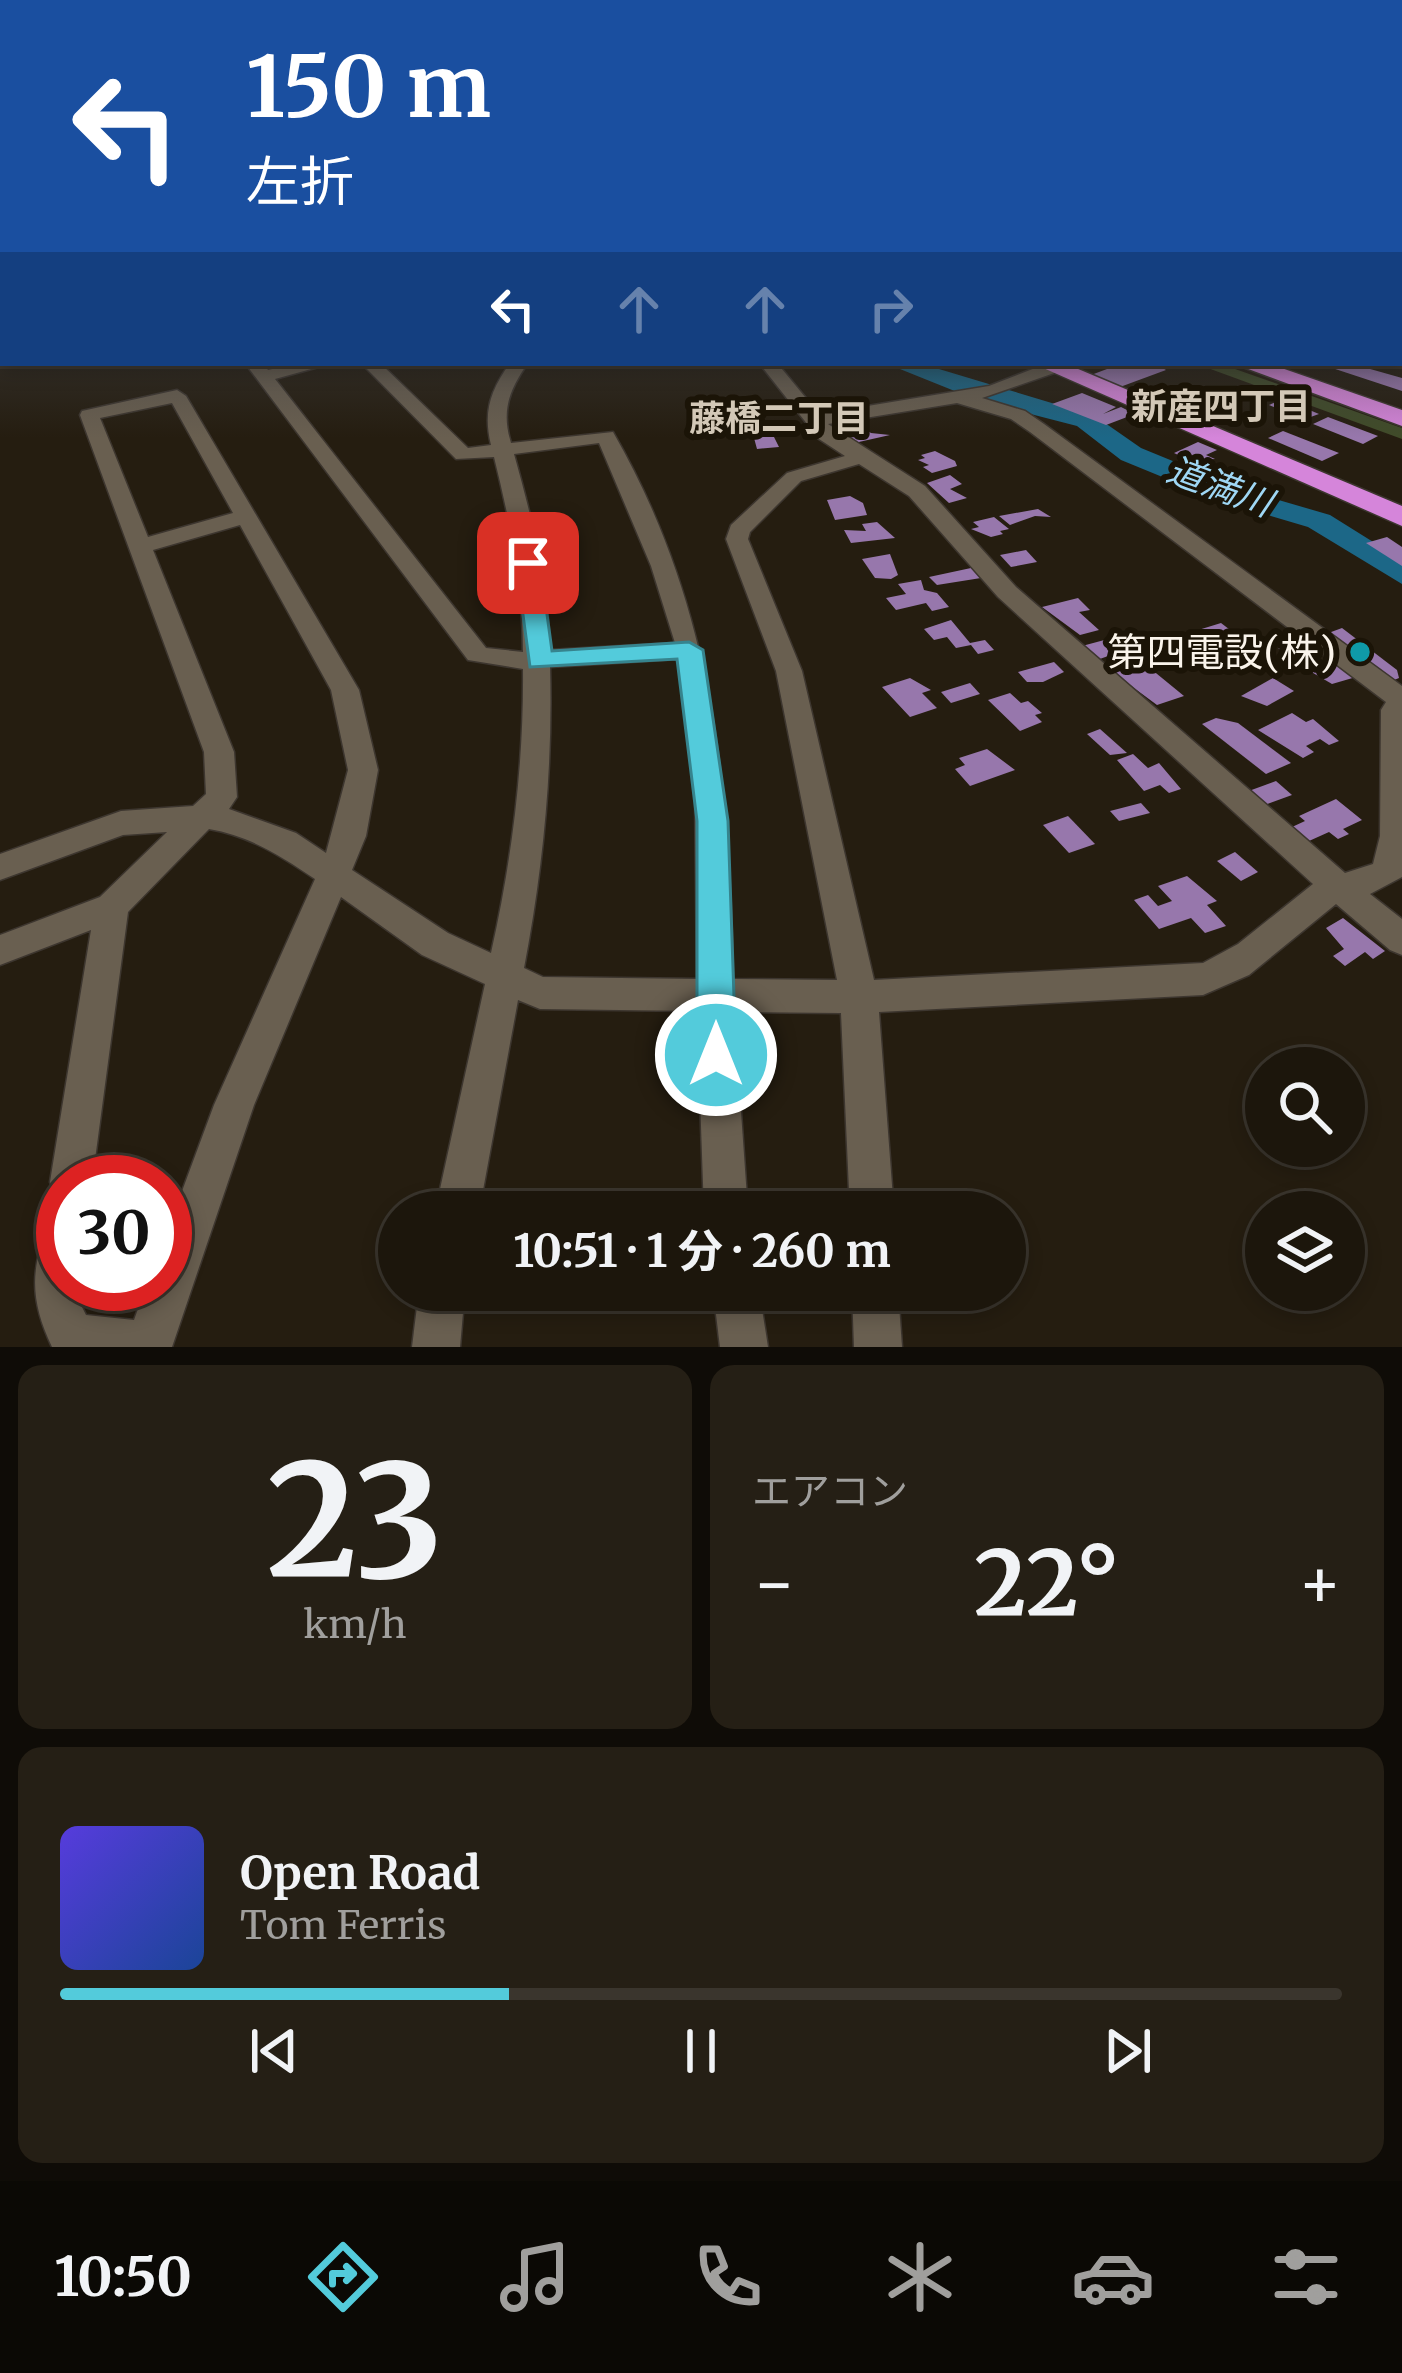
<!DOCTYPE html>
<html lang="ja">
<meta charset="utf-8">
<style>
:root{--surface:#1c160c;--page:#251f15;--text:#f1f3f6;--muted:#a09f9d;--line:#3a352d;--accent:#53cbdb}
body{margin:0;font-family:Merriweather,"Noto Sans JP",serif;background:var(--page);color:var(--text);height:100vh;display:flex;flex-direction:column;font-size:45px;white-space:nowrap}
*{box-sizing:border-box;margin:0}
p{font-size:39px;color:var(--muted)}
.icon{flex:none;width:66px;height:66px;fill:none;stroke:currentColor;stroke-width:2;stroke-linecap:round;stroke-linejoin:round}
.map{position:relative;height:1347px;overflow:hidden}
.details{display:flex;flex-direction:column;gap:18px;padding:18px;background:#0f0c07;flex:1}
.details>*{flex:none}
.guide{position:absolute;left:0px;top:0px;width:1404px;height:366px;box-shadow:0 6px 18px #0003,0 0 0 3px var(--line);background:#1a4fa0;color:#fff;overflow:hidden}
.buttons{position:absolute;left:1245px;top:1047px;display:grid;gap:24px}
.buttons a{display:grid;place-items:center;width:120px;height:120px;border-radius:50%;background:var(--surface);box-shadow:0 6px 18px #0003,0 0 0 3px var(--line);font-size:60px}
.speed{position:absolute;left:36px;top:1155px;display:flex;gap:24px;font-size:60px;font-weight:700;text-align:center}
.speed>*{display:grid;place-content:center;width:156px;height:156px;border-radius:50%;background:var(--surface);box-shadow:0 6px 18px #0003,0 0 0 3px var(--line);line-height:1}
.speed .limit{border:18px solid #d22;background:#fff;color:#111}
.pin{position:absolute;display:grid;place-items:center;width:102px;height:102px;color:#fff;margin:-51px;border-radius:24px;box-shadow:0 6px 18px #0006}
.me{position:absolute;width:132px;margin:-66px;rotate:0deg;stroke-linejoin:round;filter:drop-shadow(0 0 9px #0008)}
.turn{display:flex;align-items:center;gap:42px;height:252px;padding:0 48px;font-size:54px}
.turn .icon{width:156px;height:156px;stroke-width:2.5}
.turn b{display:block;font-size:84px;line-height:102px}
.lanes{display:flex;align-items:center;height:114px;padding:0 48px;background:#0003;justify-content:center;gap:60px;direction:ltr}
.lanes .off{opacity:.35}
.big{font-size:90px;font-weight:700;line-height:1.1}
.details .card{flex:1;display:flex;flex-direction:column;justify-content:center;gap:18px;min-width:0;padding:0 42px;border-radius:24px;background:var(--page)}
.details .dial{align-items:center;gap:0}
.dial b{font-size:156px;line-height:1}
.song{display:flex;align-items:center;gap:36px}
.cover{width:144px;height:144px;border-radius:18px;background:linear-gradient(135deg,hsl(250 70% 55%),hsl(220 70% 35%))}
.played{height:12px;border-radius:6px;background:linear-gradient(90deg,var(--accent) 35%,var(--line) 35%)}
.keys{display:flex;justify-content:space-around;direction:ltr}
.heat{display:flex;justify-content:space-between;align-items:center;font-size:66px;direction:ltr}
.details .tiles{flex:1;display:grid;gap:18px;grid-template-columns:1fr 1fr}
.card:last-child{grid-column:span 2}
.trip{position:absolute;left:378px;top:1191px;width:648px;height:120px;border-radius:60px;background:var(--surface);box-shadow:0 6px 18px #0003,0 0 0 3px var(--line);font-weight:700;line-height:120px;text-align:center}
.tabs{display:flex;height:192px;justify-content:space-around;align-items:center;background:#0b0905;color:var(--muted)}
.tabs .icon{width:84px;height:84px}
.tabs .active{color:var(--accent)}
.tabs b{font-size:54px;color:var(--text)}
.map>svg:first-child{display:block}
</style>
<div class="map">
<svg width="1402" height="1347" viewBox="0 0 1402 1347">
<rect width="100%" height="100%" fill="#251d10"/>
<path fill="#404b29" d="M1194 363H1218L1402 428V439Z"/>
<g fill="none" stroke-linecap="round" stroke-linejoin="round">
<path fill="#1c6787" fill-rule="evenodd" d="M885 363H919L1095 416 1141 448 1241 489 1330 515 1402 560V584L1308 527 1221 501 1121 460 1077 426 977 400Z"/>
</g>
<g fill="#9777ac">
<path d="M1123 363 1156 364 1166 370 1120 387 1091 375Z"/>
<path d="M1349 363 1402 378V391L1320 364Z"/>
<path d="M1190 387 1204 393 1171 406 1155 399Z"/>
<path d="M1082 393 1116 407 1103 414 1121 407 1135 414 1106 425 1052 404Z"/>
<path d="M1283 399 1319 414 1305 419 1269 405Z"/>
<path d="M1328 417 1378 436 1363 444 1313 424Z"/>
<path d="M769 426 779 437H774L779 447 757 449 751 427Z"/>
<path d="M862 427 871 433 890 435 850 444 844 439 850 437 841 432Z"/>
<path d="M1283 431 1339 453 1322 461 1268 438Z"/>
<path d="M1198 442 1217 450 1206 455 1215 459 1191 461 1174 453Z"/>
<path d="M935 451 955 461 957 466 932 473 923 467 929 465 918 460 925 458 921 455Z"/>
<path d="M950 475 962 484 950 489 967 498 949 503 927 483Z"/>
<path d="M850 496 863 503 867 515 835 520 827 500Z"/>
<path d="M1038 509 1051 517 1035 516 1010 525 999 516Z"/>
<path d="M994 517 1009 529 1000 531 1003 534 991 537 971 529 979 527 973 522Z"/>
<path d="M877 522 895 538 851 543 844 530 866 531 862 524Z"/>
<path d="M1387 537 1402 547V566L1366 543Z"/>
<path d="M1026 550 1037 562 1011 567 1000 555Z"/>
<path d="M890 554 898 575 891 579 875 578 862 559Z"/>
<path d="M971 568 981 578 937 585 929 577Z"/>
<path d="M921 580 924 590 937 593 949 607 932 611 926 603 896 610 886 598 906 594 898 584Z"/>
<path d="M1078 598 1090 610 1079 612 1099 630 1080 635 1042 607Z"/>
<path d="M951 620 970 643 985 640 994 650 978 654 971 645 956 648 947 637 934 640 924 629Z"/>
<path d="M1221 623 1238 636 1176 656 1156 643Z"/>
<path d="M1342 628 1397 670 1399 678 1387 683 1323 635Z"/>
<path d="M1123 635 1136 646 1097 660 1082 646Z"/>
<path d="M1305 640 1324 654 1300 661 1278 648Z"/>
<path d="M1054 662 1064 672 1043 682H1027L1018 672Z"/>
<path d="M1138 662 1151 669 1184 696 1157 705 1111 671Z"/>
<path d="M1336 662 1356 677 1332 684 1308 670Z"/>
<path d="M910 678 931 690 922 693 937 708 910 717 882 687Z"/>
<path d="M1273 678 1294 691 1267 706 1241 696Z"/>
<path d="M970 683 980 694 951 703 941 692Z"/>
<path d="M1010 693 1021 703 1028 701 1042 713 1035 715 1042 722 1020 731 988 700Z"/>
<path d="M1292 713 1306 722 1313 719 1339 741 1329 745 1320 739 1306 746 1314 752 1303 758 1258 730Z"/>
<path d="M1216 718 1238 723 1291 763 1266 774 1202 724Z"/>
<path d="M1100 729 1127 753 1110 755 1087 734Z"/>
<path d="M987 749 1015 770 970 786 955 769 965 765 959 758Z"/>
<path d="M1133 754 1148 768 1159 763 1181 789 1169 793 1160 785 1144 791 1117 760Z"/>
<path d="M1276 781 1292 795 1262 806 1246 792Z"/>
<path d="M1336 799 1362 820 1343 829 1349 834 1338 839 1329 832 1309 841 1292 827 1305 821 1299 816Z"/>
<path d="M1141 803 1150 813 1119 821 1110 811Z"/>
<path d="M1068 816 1095 844 1069 853 1043 825Z"/>
<path d="M1235 852 1258 872 1241 881 1217 861Z"/>
<path d="M1187 876 1217 901 1207 905 1226 926 1205 933 1191 918 1159 929 1134 900 1148 895 1158 906 1172 901 1158 886Z"/>
<path d="M1343 918 1385 951 1373 959 1365 952 1345 966 1333 956 1344 949 1326 928Z"/>
</g>
<g fill="none" stroke-linecap="round" stroke-linejoin="round">
<defs>
<g id="minor">
<rect x="1401" y="283" width="1" height="10"/>
<path d="M245 363H263L268 370 299 363H333L275 379 486 648 523 652C523 586 510 521 494 457L456 459 361 363H380L468 448 491 445C483 412 490 391 510 363H528C509 390 501 411 511 443L613 432C713 606 729 783 733 979L837 980 776 671 726 539 731 525 787 473 845 456 819 439 759 363H777L819 414 989 386 1048 363H1060V371L982 398 1025 411 1044 424 1402 686V877L1370 894 1402 919V955L1390 950 1336 904 1249 975 1203 995 879 1012 894 1212H850L841 1013 734 1012 748 1212H704L697 1011 540 1009 518 1000 479 1212H435L485 984 422 955 341 897 254 1105 172 1347H52C32 1305 29 1273 47 1229L63 1223V1284H82L81 1305 86 1315 134 1320 147 1284H165V1237L214 1105 315 879C281 856 250 836 209 829L128 912 92 1182H63V1200L56 1197 50 1182 91 930 0 965V935L100 897 167 832 123 835 0 880V854L121 811 193 806 206 794 204 752 80 415 82 411 177 390 186 396 359 690 378 770 366 836 352 870 448 933 491 953C512 860 524 764 523 669L468 660ZM172 403 233 513 148 537 100 418ZM957 403 1011 419 1030 432 1386 702 1381 710 1380 836 1373 864 1345 873 1016 587 925 486 828 424ZM599 443 651 566 675 643 550 650C548 584 532 518 514 454ZM859 464 909 496 998 597 1313 884 1238 944 1203 963 874 980 802 671 748 539 750 532 801 481ZM240 525 331 690 348 770 326 853 296 833 229 809 237 797 234 752 153 550ZM678 659 695 788 697 979 543 977 524 968C543 869 553 768 550 667Z"/>
<path d="M419 1290H465L460 1347H412Z"/>
<path d="M713 1290H759L768 1347H720Z"/>
<path d="M852 1290H898L902 1347H854Z"/>
</g>
<g id="highway">
<path d="M1032 363H1064L1402 506V526Z"/>
<path d="M1232 363H1267L1402 410V426Z"/>
</g>
</defs>
<use href="#minor" stroke="#3d362f" stroke-width="3"/>
<use href="#highway" stroke="#3d362f" stroke-width="3"/>
<use href="#minor" fill="#695f50" fill-rule="evenodd"/>
<use href="#highway" fill="#d585da" fill-rule="evenodd"/>
</g>
<linearGradient id="sky" x2="0" y2="1"><stop stop-color="#141009"/><stop offset="0.57" stop-color="#404042"/><stop offset="1" stop-color="#404042" stop-opacity="0"/></linearGradient>
<rect width="1402" height="438" fill="url(#sky)"/>
<path fill="#53cbdb" stroke="#36848e" stroke-width="3" d="M528 556 540 563 552 651 689 642 703 650 728 821 736 1055 730 1068 716 1073 703 1068 697 1055V821L677 659 530 667 516 563Z"/>
<circle fill="#0f9aa8" stroke="#1b1407" stroke-width="4.5" cx="1360" cy="652" r="12"/>
<g text-anchor="middle" stroke-width="12" stroke-linejoin="round" paint-order="stroke">
<g font-size="36" font-weight="bold" fill="#d3c8b7" stroke="#1b1407">
<text x="1221" y="419">新産四丁目</text>
<text x="779" y="431">藤橋二丁目</text>
</g>
<g font-size="36" font-style="italic" fill="#9fd7f4" stroke="#1b1407">
<text transform="translate(1220 486) rotate(20)" y="13">道満川</text>
</g>
<g font-size="39" fill="#faf4eb" stroke="#1b1407" text-anchor="end">
<text x="1336" y="666">第四電設(株)</text>
</g>
</g>
</svg>
<div class="buttons">
<a><svg class="icon" aria-label="search" viewBox="0 0 24 24"><circle cx="10" cy="10" r="6"/><path d="M15 15l6 6"/></svg></a>
<a><svg class="icon" aria-label="layers" viewBox="0 0 24 24"><path d="M12 4l9 5-9 5-9-5zM3 14l9 5 9-5"/></svg></a>
</div>
<div class="speed"><div class="limit">30</div></div>
<div class="pin" style="left:528px;top:563px;background:#d93025"><svg class="icon" aria-label="arrive" viewBox="0 0 24 24"><path d="M6 21V4h12l-3 4 3 4H6"/></svg></div>
<svg class="me" style="left:716px;top:1055px" viewBox="-20 -20 40 40"><circle r="17" fill="#53cbdb" stroke="#fff" stroke-width="3"/><path d="M0-11L8 9 0 5-8 9z" fill="#fff"/></svg>
<div class="trip">10:51 · 1 分 · 260 m</div>
<div class="guide">
<div class="turn"><svg class="icon" aria-label="left" viewBox="0 0 24 24"><path d="M17 20v-9H6M10 6l-5 5 5 5"/></svg><div><b>150 m</b>左折</div></div>
<div class="lanes"><svg class="icon" aria-label="left" viewBox="0 0 24 24"><path d="M17 20v-9H6M10 6l-5 5 5 5"/></svg><svg class="icon off" aria-label="ahead" viewBox="0 0 24 24"><path d="M12 20V5M6 11l6-6 6 6"/></svg><svg class="icon off" aria-label="ahead" viewBox="0 0 24 24"><path d="M12 20V5M6 11l6-6 6 6"/></svg><svg class="icon off" aria-label="right" viewBox="0 0 24 24"><path d="M7 20v-9h11M14 6l5 5-5 5"/></svg></div>
</div>
</div>
<section class="details">
<div class="tiles">
<div class="card dial"><b>23</b><p>km/h</p></div>
<div class="card"><p>エアコン</p>
<div class="heat"><a>−</a><b class="big">22°</b><a>+</a></div>
</div>
<div class="card">
<div class="song"><i class="cover"></i><div><b>Open Road</b><p>Tom Ferris</p></div></div>
<div class="played"></div>
<div class="keys"><svg class="icon" aria-label="previous" viewBox="0 0 24 24"><path d="M18 5L8 12l10 7zM5 5v14"/></svg><svg class="icon" aria-label="pause" viewBox="0 0 24 24"><path d="M8 5v14M16 5v14"/></svg><svg class="icon" aria-label="next" viewBox="0 0 24 24"><path d="M6 5l10 7-10 7zM19 5v14"/></svg></div>
</div>
</div>
</section>
<nav class="tabs">
<b>10:50</b>
<svg class="icon active" aria-label="directions" viewBox="0 0 24 24"><path d="M12 3l9 9-9 9-9-9zM9 14v-3h6M13 9l2 2-2 2"/></svg>
<svg class="icon" aria-label="music" viewBox="0 0 24 24"><path d="M9 18V5l10-2v13"/><circle cx="6" cy="18" r="3"/><circle cx="16" cy="16" r="3"/></svg>
<svg class="icon" aria-label="phone" viewBox="0 0 24 24"><path d="M5 4h4l2 5-3 2q2 4 5 5l2-3 5 2v4C11 20 4 13 5 4z"/></svg>
<svg class="icon" aria-label="climate" viewBox="0 0 24 24"><path d="M12 3v18M4 7l16 10M4 17L20 7"/></svg>
<svg class="icon" aria-label="car" viewBox="0 0 24 24"><path d="M5 17H2v-5l4-1 3-4h7l3 4 3 1v5h-3M9 17h6M6 11h13"/><circle cx="7" cy="17" r="2"/><circle cx="17" cy="17" r="2"/></svg>
<svg class="icon" aria-label="filters" viewBox="0 0 24 24"><path d="M4 7h16M4 17h16"/><circle cx="9" cy="7" r="2"/><circle cx="15" cy="17" r="2"/></svg>
</nav>
